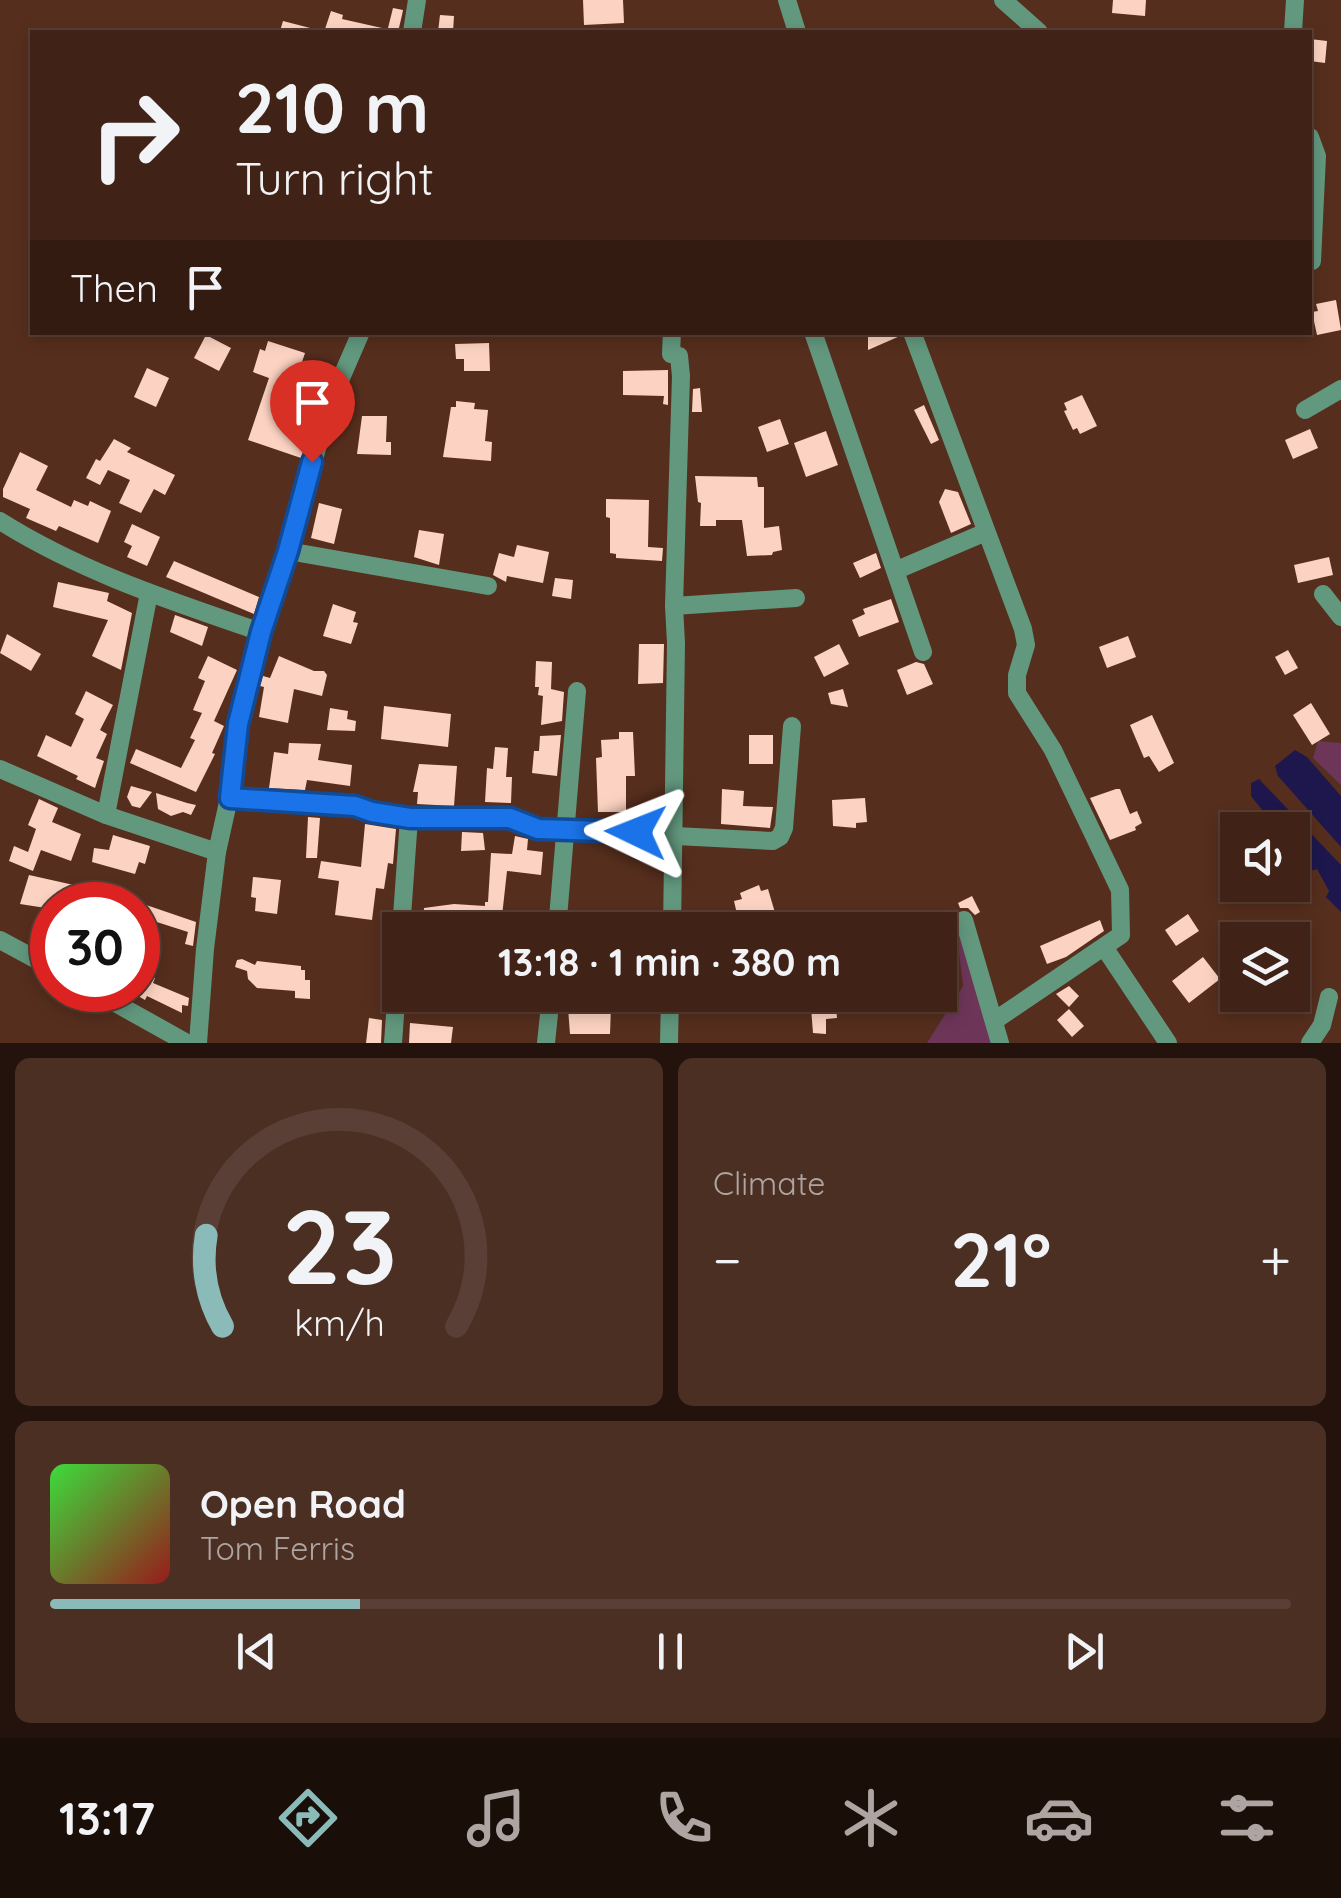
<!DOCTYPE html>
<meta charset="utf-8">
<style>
:root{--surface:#402216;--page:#4b2f23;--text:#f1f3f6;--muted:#aea4a1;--line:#593f35;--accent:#8bbbb9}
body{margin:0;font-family:Quicksand,sans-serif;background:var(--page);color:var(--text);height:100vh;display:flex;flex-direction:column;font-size:38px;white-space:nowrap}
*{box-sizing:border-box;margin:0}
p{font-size:32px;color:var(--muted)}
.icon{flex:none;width:55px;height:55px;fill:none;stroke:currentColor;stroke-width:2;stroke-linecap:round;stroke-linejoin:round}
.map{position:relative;height:1043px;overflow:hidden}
.drawer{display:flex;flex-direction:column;gap:15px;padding:15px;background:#23130c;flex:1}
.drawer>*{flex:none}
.banner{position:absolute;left:30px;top:30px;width:1282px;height:305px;border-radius:0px;box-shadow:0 5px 15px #0003,0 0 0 2px var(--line);background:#402216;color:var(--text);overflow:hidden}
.fabs{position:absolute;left:1220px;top:812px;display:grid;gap:20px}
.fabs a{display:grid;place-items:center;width:90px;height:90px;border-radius:0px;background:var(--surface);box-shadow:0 5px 15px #0003,0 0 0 2px var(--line);font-size:50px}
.speed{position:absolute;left:30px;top:882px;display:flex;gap:20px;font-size:50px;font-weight:700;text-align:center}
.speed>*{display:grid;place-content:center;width:130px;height:130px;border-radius:50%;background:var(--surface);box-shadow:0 5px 15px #0003,0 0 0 2px var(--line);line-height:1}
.speed .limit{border:15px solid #d22;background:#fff;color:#111}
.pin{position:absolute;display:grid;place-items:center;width:85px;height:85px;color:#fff;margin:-102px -42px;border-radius:50% 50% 50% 0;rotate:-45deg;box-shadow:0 0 10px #0007}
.pin .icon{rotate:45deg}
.me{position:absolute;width:110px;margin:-55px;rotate:272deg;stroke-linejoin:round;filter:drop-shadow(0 0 8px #0008)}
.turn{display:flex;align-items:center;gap:35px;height:210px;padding:0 40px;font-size:45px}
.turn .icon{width:130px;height:130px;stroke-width:2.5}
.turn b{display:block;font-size:70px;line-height:85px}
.then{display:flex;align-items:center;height:95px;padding:0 40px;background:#0003;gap:20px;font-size:38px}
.big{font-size:75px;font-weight:700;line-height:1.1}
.drawer .card{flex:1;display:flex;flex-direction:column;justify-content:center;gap:15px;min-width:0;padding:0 35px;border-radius:15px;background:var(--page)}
.drawer .dial{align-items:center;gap:0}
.dial svg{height:260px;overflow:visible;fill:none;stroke:var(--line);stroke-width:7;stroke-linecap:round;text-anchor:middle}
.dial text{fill:var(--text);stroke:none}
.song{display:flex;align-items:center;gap:30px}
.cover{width:120px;height:120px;border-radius:15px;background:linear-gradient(135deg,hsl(120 70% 55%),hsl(0 70% 35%))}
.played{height:10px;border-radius:5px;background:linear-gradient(90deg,var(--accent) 25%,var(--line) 25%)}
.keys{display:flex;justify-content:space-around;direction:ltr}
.heat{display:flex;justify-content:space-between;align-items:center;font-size:55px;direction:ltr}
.drawer .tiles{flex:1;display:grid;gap:15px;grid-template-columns:1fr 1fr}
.card:last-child{grid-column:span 2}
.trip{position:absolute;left:382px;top:912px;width:575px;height:100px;border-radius:0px;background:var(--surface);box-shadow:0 5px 15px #0003,0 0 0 2px var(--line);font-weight:700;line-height:100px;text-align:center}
.tab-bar{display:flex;height:160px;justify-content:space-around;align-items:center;background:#1a0e09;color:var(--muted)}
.tab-bar .icon{width:70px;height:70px}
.tab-bar .current{color:var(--accent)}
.tab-bar b{font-size:45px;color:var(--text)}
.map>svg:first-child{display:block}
</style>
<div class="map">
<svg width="1341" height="1043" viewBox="0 0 1341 1043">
<rect width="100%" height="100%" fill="#562e1d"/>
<g fill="#6d3659">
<path d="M1318 741 1341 743V785L1313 758Z"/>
<path d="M965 926 1000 1043H927L963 986 956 927Z"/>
</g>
<g fill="#1e174d">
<path d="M1295 750 1307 757 1341 796V847L1278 776 1275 766Z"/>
<path d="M1259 779 1341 865V912L1326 897 1329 891 1317 869 1309 871 1293 849 1292 830H1278L1251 796V783Z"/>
</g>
<g fill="#fcd3c2">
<path d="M583 0H623L624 23 584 25Z"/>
<path d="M1113 0H1146L1145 16 1112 13Z"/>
<path d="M393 8 403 10 402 15 398 32H387Z"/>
<path d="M331 11 343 15 342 19 382 28V32H324Z"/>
<path d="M440 15 454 16 453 32H438Z"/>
<path d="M283 21 314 29 313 32 280 31Z"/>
<path d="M1310 39 1327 41 1325 63 1310 61Z"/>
<path d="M1336 300 1341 330 1317 335 1312 312 1318 311 1316 304Z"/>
<path d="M868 332H900V336L868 350Z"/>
<path d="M206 335 231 348 219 371 194 358Z"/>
<path d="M268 341 305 353 294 386 320 394 301 458 248 440 269 378 253 372 260 349 265 351Z"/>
<path d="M489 343 490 371H464V359H456L455 344Z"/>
<path d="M147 368 169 378 156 407 134 397Z"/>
<path d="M668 370V405L663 404 664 396 623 395V371Z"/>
<path d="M700 388 702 412H692L693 389Z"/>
<path d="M1082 395 1097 426 1080 434 1077 428 1073 430 1064 411 1067 410 1064 403Z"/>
<path d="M456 401 475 403 474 409 488 410 485 441 492 442 491 461 443 457 451 407H456Z"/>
<path d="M924 405 939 440 931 444 914 410Z"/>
<path d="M362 416H387L386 442H391V455L357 454Z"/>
<path d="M780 419 789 444 767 452 758 427Z"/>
<path d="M1310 429 1318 448 1293 459 1285 440Z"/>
<path d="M826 431 838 465 806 477 794 443Z"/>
<path d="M114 439 131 448 127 452 175 475 165 495 154 489 141 513 119 503 130 480 108 470 100 485 86 478 96 459 100 461Z"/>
<path d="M20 452 48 466 36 490 71 507 74 500 88 506 90 501 111 511 98 543 59 526 56 531 26 518 30 509 3 497V489Z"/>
<path d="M695 476 757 477 758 487H764V528L779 526 782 550 773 552 772 555 747 556 742 520H716V526H700L701 503 698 502Z"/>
<path d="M945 489 958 492 971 524 951 533 939 502Z"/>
<path d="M606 499 649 500 648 547 663 548 662 561 616 558V554L610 553V518L606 517Z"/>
<path d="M319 503 342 509 334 544 311 538Z"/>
<path d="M132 524 160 537 147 566 127 557 132 546 124 542Z"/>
<path d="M419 530 444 534 439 565 414 557Z"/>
<path d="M517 545 549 552 543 583 507 576 506 582 493 575 499 553 514 557Z"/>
<path d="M876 553 881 568 860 578 853 563Z"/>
<path d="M1329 557 1333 575 1298 583 1294 565Z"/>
<path d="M174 561 259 597 254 614 166 577Z"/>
<path d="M555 578 573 580 571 599 552 596Z"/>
<path d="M58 582 109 593 107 601 132 613 121 670 92 656 108 620 53 607Z"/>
<path d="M891 599 899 622 859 637 852 620 865 614 863 609Z"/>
<path d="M333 604 356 612 353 622 358 623 351 644 323 636Z"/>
<path d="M175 615 208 627 202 646 170 632Z"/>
<path d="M7 634 41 654 31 671 0 653Z"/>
<path d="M1128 636 1136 657 1107 668 1099 647Z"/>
<path d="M639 644H664L663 683 638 684Z"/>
<path d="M839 644 849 664 824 677 814 657Z"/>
<path d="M1288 650 1298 668 1285 675 1275 657Z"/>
<path d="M208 656 237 670 214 721 224 726 212 753 215 754 196 792 130 763 136 749 181 768 195 740 190 738 202 713 193 710 205 681 198 678Z"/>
<path d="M279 656 314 671H324L327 675 322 696 294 689 288 723 259 717 264 687 260 686 263 676 270 678Z"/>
<path d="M536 661 552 662 551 689 564 692 562 721 541 725 543 696 538 695 539 687H535Z"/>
<path d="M916 662 924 664 933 684 907 695 897 670Z"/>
<path d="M843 689 848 707 831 704 828 693Z"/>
<path d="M86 691 113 705 100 730 107 734 96 758 104 761 95 788 76 779 78 776 37 756 46 735 71 747 84 719 75 714Z"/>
<path d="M1311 703 1330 734 1312 745 1293 715Z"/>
<path d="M384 706 451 714 448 747 381 739Z"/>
<path d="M330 708 348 711 347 719 356 721 355 731 327 730Z"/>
<path d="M1152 715 1174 763 1159 772 1149 756 1144 758 1130 725Z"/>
<path d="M619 732H633L635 776H626V812H598L596 758 602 757 601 740 619 739Z"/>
<path d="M561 735 557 776 532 773 534 751H539L540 736Z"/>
<rect x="749" y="735" width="24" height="29"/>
<path d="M289 743 321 744 318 760 352 765 350 786 307 780 305 790 269 788 274 752 288 754Z"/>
<path d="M495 747 508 748 506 777H512L511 803 485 802 487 768 493 769Z"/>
<path d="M419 764 457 766 454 806 417 804 418 792H413Z"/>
<path d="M131 786 152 792 140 808 132 806 127 797Z"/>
<path d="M722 789 744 791 743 806 773 807 770 828 721 824Z"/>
<path d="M1116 789H1120L1130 814 1137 811 1142 823 1135 827 1136 830 1110 840 1090 798Z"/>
<path d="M156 793 187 803 196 805 191 815 183 812 171 816 158 809Z"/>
<path d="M865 798 867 822 856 823V828L833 826 832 800Z"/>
<path d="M39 799 58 808 52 822 81 834 71 861 41 850 33 871 9 861 14 846 28 852 36 829 28 825Z"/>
<path d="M308 817 320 818 317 858H306Z"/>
<path d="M365 824 396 829 393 864 388 863 384 889 376 888 372 920 335 915 339 881 318 878 321 861 361 867Z"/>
<path d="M462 832 483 833 485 850 461 851Z"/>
<path d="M113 835 150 846 145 864 139 862 135 874 92 862 94 848 109 850Z"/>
<path d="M515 836 528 839 527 850 543 852 541 875 507 871 502 916H523L527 930H506V926L471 922V930H460L447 928V924L423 921 424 908 454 904 485 906V902H488L491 853 512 854Z"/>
<path d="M29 875 114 894 196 922 193 946 185 944 188 932 138 916V905H52V909L20 904Z"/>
<path d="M253 877 281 880 277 914 255 911 256 898 251 897Z"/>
<path d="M759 885 761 891 768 889 776 916 739 923 734 901 742 899 740 893Z"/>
<path d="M972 896 980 912 975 915 968 908H960L958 903Z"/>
<path d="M1188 914 1199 931 1176 946 1165 930Z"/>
<path d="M1100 920 1104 931 1066 957 1047 964 1040 946Z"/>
<path d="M1292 952 1311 969 1292 988Z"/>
<path d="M1203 957 1220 979 1189 1003 1172 981Z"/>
<path d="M242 959 255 965 257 961 301 966V970H305V980H310V999L295 998V991L257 988 248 979 247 971 235 967 237 960Z"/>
<path d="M138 970 155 978 153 983 189 998 188 1006 182 1005V1013L147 996 145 1000 138 996Z"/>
<path d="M1069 986 1079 996 1069 1007 1056 994Z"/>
<path d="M810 995H835L837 1018 826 1019V1034L813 1033Z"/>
<path d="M611 1007 610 1034H570L568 1008Z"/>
<path d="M1069 1009 1084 1026 1072 1037 1057 1020Z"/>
<path d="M369 1018 382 1020 381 1043H366Z"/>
<path d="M410 1023 453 1027 451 1043H409Z"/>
</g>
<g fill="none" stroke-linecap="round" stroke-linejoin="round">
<g stroke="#62987e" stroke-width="18">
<path d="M787 0 797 32"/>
<path d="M1003 0 1039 32"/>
<path d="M412 32 417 0"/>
<path d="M1293 32 1295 0"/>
<path d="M1310 137 1317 156 1312 261"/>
<path d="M672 332 671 354 679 356 681 376 674 606 676 643 672 930"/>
<path d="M813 332 923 652"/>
<path d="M912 332 1023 629 1026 645 1017 675V693L1053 750 1120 890 1121 935 994 1021"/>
<path d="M1305 410 1341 389"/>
<path d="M0 521C81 572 171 601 261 632"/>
<path d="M288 551 488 586"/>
<path d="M897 570 986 532"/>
<path d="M1323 594 1341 617"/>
<path d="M674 606 796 598"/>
<path d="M0 769 106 815 217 852"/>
<path d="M229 798 355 806 372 813 409 818 393 1043"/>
<path d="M106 815 149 593"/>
<path d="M409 818H510L538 829 773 841 780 837 784 828 792 726"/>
<path d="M964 920 1000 1043"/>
<path d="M557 930 577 691"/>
<path d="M0 940 52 968"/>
<path d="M1104 947 1168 1043"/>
<path d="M92 990 187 1043"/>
<path d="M198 1043 205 949 217 852 229 798 238 723 261 632 288 551 329 406 361 332"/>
<path d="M546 1043 551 995"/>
<path d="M669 1043 670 995"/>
<path d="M1310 1043 1322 1025 1329 997"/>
</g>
</g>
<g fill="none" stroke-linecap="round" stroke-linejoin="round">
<defs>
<path id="route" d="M312 462 288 551 261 632 238 724 230 798 355 806 372 812 410 818H510L538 829 636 832"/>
</defs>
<use href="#route" stroke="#114b97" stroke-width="25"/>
<use href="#route" stroke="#1a73e8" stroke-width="18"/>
</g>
</svg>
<div class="fabs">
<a><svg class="icon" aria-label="sound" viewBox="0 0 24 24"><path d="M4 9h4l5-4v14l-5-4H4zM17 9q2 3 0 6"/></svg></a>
<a><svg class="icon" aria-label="layers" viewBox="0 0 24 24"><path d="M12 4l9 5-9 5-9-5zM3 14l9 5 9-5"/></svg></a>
</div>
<div class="speed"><div class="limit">30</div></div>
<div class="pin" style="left:312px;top:462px;background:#d93025"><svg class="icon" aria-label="arrive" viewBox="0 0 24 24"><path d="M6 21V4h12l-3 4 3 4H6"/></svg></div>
<svg class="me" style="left:636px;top:832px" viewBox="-20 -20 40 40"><path d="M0-17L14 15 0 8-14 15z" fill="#1a73e8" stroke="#fff" stroke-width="4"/></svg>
<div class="trip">13:18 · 1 min · 380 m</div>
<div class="banner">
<div class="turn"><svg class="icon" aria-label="right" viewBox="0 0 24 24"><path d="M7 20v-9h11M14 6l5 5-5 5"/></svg><div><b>210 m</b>Turn right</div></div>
<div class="then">Then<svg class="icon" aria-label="arrive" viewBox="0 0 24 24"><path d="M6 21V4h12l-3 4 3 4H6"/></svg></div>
</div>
</div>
<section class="drawer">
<div class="tiles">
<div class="card dial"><svg viewBox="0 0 100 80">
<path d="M14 69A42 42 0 1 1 86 69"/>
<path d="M14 69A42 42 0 0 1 9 41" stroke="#8bbbb9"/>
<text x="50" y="56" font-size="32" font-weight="700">23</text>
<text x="50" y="72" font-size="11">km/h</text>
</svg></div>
<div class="card"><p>Climate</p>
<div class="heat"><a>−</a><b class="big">21°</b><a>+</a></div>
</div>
<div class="card">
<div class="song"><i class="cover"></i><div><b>Open Road</b><p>Tom Ferris</p></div></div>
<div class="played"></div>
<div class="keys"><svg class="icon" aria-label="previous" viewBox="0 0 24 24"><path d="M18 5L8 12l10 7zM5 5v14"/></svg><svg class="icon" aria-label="pause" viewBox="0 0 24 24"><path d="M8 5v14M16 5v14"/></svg><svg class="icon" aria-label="next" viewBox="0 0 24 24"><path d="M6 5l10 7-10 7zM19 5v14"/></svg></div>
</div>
</div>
</section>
<nav class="tab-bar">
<b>13:17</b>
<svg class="icon current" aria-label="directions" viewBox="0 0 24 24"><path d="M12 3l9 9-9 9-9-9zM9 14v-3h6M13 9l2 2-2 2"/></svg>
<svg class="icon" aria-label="music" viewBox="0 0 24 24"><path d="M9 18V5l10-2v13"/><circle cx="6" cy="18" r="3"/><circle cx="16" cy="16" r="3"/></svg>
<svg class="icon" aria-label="phone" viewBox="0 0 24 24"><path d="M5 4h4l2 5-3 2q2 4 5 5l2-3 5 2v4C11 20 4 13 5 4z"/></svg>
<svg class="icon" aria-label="climate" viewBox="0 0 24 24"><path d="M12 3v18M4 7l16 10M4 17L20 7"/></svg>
<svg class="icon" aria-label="car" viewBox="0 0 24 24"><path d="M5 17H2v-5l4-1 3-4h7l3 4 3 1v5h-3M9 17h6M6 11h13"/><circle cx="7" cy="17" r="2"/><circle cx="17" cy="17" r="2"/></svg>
<svg class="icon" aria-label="filters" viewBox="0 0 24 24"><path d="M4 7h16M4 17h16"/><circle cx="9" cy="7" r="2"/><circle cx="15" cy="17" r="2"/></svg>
</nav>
